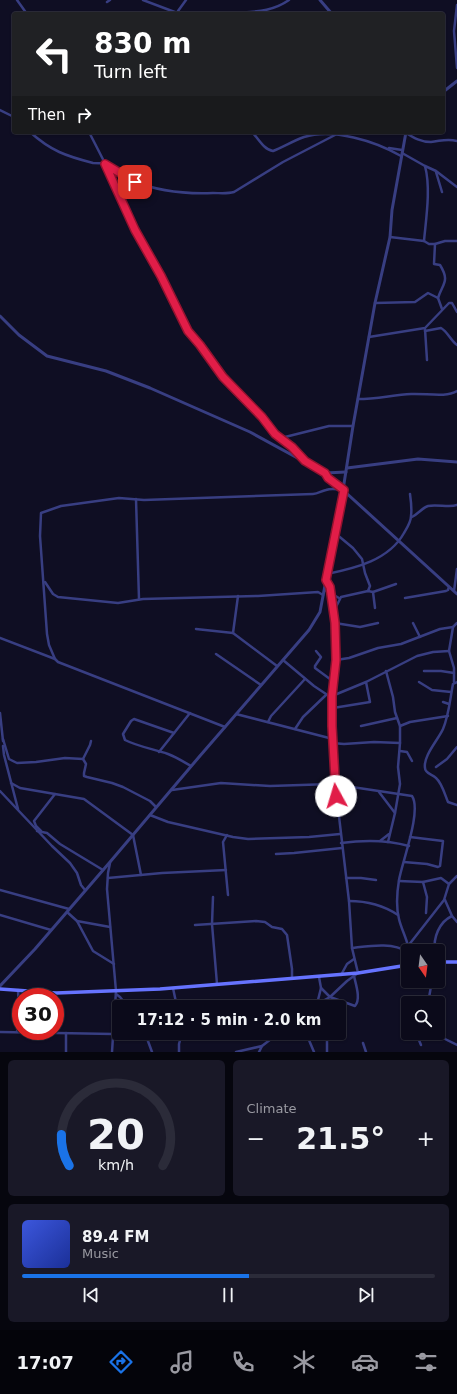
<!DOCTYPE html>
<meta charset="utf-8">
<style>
:root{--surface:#0b0a1a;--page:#191827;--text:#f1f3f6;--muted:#9a9aa2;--line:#2b2b39;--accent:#1a73e8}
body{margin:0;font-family:"DejaVu Sans",sans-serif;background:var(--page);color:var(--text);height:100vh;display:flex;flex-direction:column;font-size:15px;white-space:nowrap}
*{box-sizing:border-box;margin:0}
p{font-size:13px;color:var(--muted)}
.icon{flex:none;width:22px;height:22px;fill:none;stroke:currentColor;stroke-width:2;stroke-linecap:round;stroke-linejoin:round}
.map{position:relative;height:1052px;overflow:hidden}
.panel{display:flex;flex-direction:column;gap:8px;padding:8px;background:#06060e;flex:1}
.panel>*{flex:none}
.top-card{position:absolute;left:12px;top:12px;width:433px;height:122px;border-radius:4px;box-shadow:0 1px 3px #0004,0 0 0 1px var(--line);background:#202124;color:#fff;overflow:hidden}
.needle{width:26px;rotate:166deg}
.buttons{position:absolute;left:401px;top:944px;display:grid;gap:8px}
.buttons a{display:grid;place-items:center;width:44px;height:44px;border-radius:4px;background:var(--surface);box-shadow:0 1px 3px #0004,0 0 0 1px var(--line);font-size:20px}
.speed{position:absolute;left:12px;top:988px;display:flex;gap:8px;font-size:20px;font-weight:700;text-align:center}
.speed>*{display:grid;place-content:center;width:52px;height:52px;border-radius:50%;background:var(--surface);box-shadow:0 1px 3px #0004,0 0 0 1px var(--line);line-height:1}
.speed .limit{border:6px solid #d22;background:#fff;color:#111}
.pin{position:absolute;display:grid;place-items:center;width:34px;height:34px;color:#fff;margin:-17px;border-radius:8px;box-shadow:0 2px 6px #0006}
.me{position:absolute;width:44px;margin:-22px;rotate:354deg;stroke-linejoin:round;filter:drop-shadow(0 0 3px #0008)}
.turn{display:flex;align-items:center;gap:14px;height:84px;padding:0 16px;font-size:18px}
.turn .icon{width:52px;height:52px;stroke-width:2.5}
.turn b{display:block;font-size:28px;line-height:34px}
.then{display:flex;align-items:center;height:38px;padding:0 16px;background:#0003;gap:8px;font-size:15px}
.big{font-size:30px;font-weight:700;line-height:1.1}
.panel .tile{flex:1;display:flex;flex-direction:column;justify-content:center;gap:6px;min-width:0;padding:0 14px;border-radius:6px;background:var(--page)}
.panel .dial{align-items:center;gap:0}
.dial svg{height:104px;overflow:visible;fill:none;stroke:var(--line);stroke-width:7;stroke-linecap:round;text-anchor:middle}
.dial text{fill:var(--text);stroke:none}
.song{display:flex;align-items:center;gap:12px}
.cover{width:48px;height:48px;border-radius:6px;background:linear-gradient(135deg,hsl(230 70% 55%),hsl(230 70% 35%))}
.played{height:4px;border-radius:2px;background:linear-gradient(90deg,var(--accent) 55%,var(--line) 55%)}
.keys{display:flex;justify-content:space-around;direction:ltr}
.heat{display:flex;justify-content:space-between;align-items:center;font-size:22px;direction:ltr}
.panel .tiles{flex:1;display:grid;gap:8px;grid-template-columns:1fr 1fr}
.tile:last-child{grid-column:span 2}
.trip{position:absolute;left:112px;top:1000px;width:234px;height:40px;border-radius:4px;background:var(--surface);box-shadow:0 1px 3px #0004,0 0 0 1px var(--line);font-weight:700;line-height:40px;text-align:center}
.tabs{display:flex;height:64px;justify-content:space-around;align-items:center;background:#04040a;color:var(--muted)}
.tabs .icon{width:28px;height:28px}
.tabs .selected{color:var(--accent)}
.tabs b{font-size:18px;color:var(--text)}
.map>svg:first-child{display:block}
</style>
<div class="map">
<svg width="457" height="1052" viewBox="0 0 457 1052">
<rect width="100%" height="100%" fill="#0f0e23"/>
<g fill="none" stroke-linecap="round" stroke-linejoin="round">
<g stroke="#383e82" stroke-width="2.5">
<path d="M17 0 27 14"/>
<path d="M143 0 180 14"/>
<path d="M107 2 110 0"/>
<path d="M457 5 454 31 457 68"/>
<path d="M178 14V11L186 0"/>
<path d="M227 14C249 11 269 14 289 0"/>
<path d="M0 110 14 117"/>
<path d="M30 132C51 151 66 156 93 163 97 163 101 163 105 164 115 167 125 177 134 181 159 192 187 194 213 193 220 193 227 194 234 192L283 162 335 135"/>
<path d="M89 132 111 175 135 230 161 276 187 329 200 345 223 377 262 417 275 434 292 447 305 461"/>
<path d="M252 132C258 138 264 150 273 151 283 147 293 141 304 137 333 128 375 141 401 156"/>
<path d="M406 133C414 138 421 142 431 142 441 141 447 138 457 141"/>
<path d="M389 148 402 150"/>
<path d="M402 153 425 166 436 171 457 187"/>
<path d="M436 172 442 192"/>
<path d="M390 237 424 241 429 244H435L445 241H457"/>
<path d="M424 241C426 219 431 188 425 166"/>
<path d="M435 244 434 264 440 265C450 281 443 283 438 298"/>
<path d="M375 303 415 302 428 293 438 298 442 309"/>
<path d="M425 329 427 360"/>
<path d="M425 331 441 328C448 332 450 340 457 345"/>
<path d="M369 337 425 328 449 303H452L457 312"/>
<path d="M358 399C376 399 393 395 411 394 425 393 446 398 457 391"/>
<path d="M281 438 329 426H353"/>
<path d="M136 499 139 599"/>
<path d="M412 517C418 514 422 508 428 506 437 504 450 508 457 505"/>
<path d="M335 533 353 548 362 559 365 573 370 586 368 591"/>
<path d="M327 574C356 568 389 560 404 533 407 528 411 522 411 516 412 509 411 501 410 494"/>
<path d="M45 582 53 594 58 597 118 603 143 599 258 596 318 592 323 595"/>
<path d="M325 590 339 598"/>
<path d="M454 591 457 569"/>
<path d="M373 592 375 608"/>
<path d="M238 596 233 633 277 666"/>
<path d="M405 598 446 591 448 590 449 587"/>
<path d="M334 611 341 597 368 591 373 592 396 584"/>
<path d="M335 623 360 627 378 623"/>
<path d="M413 623 420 637"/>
<path d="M453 627 449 651 454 668V682"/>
<path d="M196 629 233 633"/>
<path d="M0 638 55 659 58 662 225 727"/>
<path d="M316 651 321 657 315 666V668L334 682"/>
<path d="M216 654 261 685"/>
<path d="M55 659 49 645 47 634 40 536 41 513 61 506 119 498 144 500 313 494C318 494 321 491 326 490 331 488 337 489 343 490"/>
<path d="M283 660 314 686 332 698"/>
<path d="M336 660 349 658 378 648 401 644 440 629 453 627 457 623"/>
<path d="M386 671 393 697 395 712 400 726V743L398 767 400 784 395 813 388 842"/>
<path d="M424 671H441L454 673"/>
<path d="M419 682 432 690 451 692"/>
<path d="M457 682 453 684C450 699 449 715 443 729 438 740 423 756 425 768 425 774 433 774 436 778 442 783 445 795 448 802L457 805"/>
<path d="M332 696 366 682 417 656 433 652 449 651"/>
<path d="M443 702 449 704"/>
<path d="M333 708 370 702 366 682"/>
<path d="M0 713 3 741"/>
<path d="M236 714 333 739"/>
<path d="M268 722 271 716 305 679"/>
<path d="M361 726 397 718"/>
<path d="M400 726 410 722 448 716"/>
<path d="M295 729 303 717 326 695"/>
<path d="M174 733 134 719 131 721 123 734 125 740C139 747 154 749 168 754 176 757 184 762 191 766"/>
<path d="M3 739 9 759 17 763 36 762 65 758 83 759 86 764 84 773V776L87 777 112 783 123 787 150 801 156 807"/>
<path d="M332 743 344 744 374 742 400 743"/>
<path d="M3 746 4 755 18 809"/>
<path d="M400 751 407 752 412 761"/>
<path d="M159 752 190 713"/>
<path d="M83 759 90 745 91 741"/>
<path d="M436 767 447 759 457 747"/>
<path d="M11 783 20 788 84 799 133 835 141 875"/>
<path d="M172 790 221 783 270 786 332 784 412 796C422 811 402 862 399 880 397 892 396 907 399 919 401 928 406 937 408 946 409 951 408 958 408 964"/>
<path d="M0 791 52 846 70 863 77 873 81 885 85 890"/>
<path d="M379 792 395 813"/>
<path d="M150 815 168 822 233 837 248 839 309 837 340 834"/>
<path d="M37 831 47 833 60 844 103 870"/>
<path d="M41 831 36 826 34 821 55 794"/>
<path d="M227 835 223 842 228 895"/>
<path d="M380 841 389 834"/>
<path d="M341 843C363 840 388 840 409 846"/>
<path d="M276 854 294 853 342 848"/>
<path d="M404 862 427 864 438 867 440 866 443 841 410 837"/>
<path d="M110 863 108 873 107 889 116 991 112 1052"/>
<path d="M108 878 162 873 226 870"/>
<path d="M346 878H361L376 880"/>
<path d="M399 881 423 882 441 878 449 884"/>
<path d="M423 882 427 897 426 913"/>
<path d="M0 890 69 909"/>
<path d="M213 897 212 924 217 984"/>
<path d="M445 900 452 916 457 922"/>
<path d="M349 901C367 901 383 905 398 915"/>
<path d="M67 912 77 921 110 927"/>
<path d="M0 915 51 930"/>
<path d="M77 921 93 951 114 964"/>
<path d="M195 925 256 921 265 922 272 927 282 929 287 935 292 969V978"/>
<path d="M408 946 444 900 449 884 457 876"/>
<path d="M352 948C370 946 392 942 408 952"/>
<path d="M435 951C433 938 439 922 452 916"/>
<path d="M341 975 347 964 354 959"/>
<path d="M173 988 177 1007"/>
<path d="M321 988 330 997 355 1006C361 999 356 985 354 976"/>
<path d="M116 994 120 997 128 1007"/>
<path d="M428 1003 432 981"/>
<path d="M317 1004 321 988 319 977"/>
<path d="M312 1007 330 997 347 981 358 973 352 948 349 901 334 774 332 698 336 660 335 623 330 587 326 580"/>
<path d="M324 1007V1001"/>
<path d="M438 1030 445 1039 457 1045"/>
<path d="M0 1032 113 1034"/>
<path d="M17 1032 19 1012 18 990"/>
<path d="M145 1033 152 1052"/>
<path d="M306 1033 314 1052"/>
<path d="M327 1033V1052"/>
<path d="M416 1033 421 1045"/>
<path d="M363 1043 366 1052"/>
<path d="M262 1046 271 1039 276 1033"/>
<path d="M66 1052V1033"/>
<path d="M179 1052V1044L182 1033"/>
<path d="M236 1052 262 1046 259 1052"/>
</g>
<g stroke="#383e82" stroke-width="3">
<path d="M320 0 332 14"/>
<path d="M443 92 457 81"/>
<path d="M0 316 19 335 47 356 106 371 150 388 250 432 325 473 329 478 343 490 457 594"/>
<path d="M347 468 418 459 457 462"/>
<path d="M325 473 346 472"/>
<path d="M0 986 35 949 110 862 199 757 283 660 309 630 320 612 343 490 353 426 375 303 390 237 392 210 406 132"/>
</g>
<g stroke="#6673ff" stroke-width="3.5">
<path d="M438 962H457"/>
<path d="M0 989 56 993 160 989 358 973 408 965"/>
</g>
</g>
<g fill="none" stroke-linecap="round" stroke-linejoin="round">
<defs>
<path id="route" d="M135 182 105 164 135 230 161 276 188 331 200 345 223 377 262 417 275 434 292 447 305 461 325 473 328 478 344 490 326 580 330 587 335 623 336 660 332 696V726L336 796"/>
</defs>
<use href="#route" stroke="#92132f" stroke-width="10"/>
<use href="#route" stroke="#e11d48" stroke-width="7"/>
</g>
</svg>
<div class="buttons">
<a><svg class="needle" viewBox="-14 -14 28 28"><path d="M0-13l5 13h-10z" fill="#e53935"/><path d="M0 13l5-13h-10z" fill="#9a9aa2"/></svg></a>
<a><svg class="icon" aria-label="search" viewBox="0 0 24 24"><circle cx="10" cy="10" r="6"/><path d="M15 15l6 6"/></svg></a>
</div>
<div class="speed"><div class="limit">30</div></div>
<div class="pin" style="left:135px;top:182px;background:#d93025"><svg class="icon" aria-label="arrive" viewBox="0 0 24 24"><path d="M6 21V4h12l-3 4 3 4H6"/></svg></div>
<svg class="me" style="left:336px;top:796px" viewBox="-20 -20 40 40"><circle r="19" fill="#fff"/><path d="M0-13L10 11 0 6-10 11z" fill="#e11d48"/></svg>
<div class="trip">17:12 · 5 min · 2.0 km</div>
<div class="top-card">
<div class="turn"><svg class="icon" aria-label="left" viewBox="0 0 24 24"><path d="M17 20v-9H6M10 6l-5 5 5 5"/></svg><div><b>830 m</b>Turn left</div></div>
<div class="then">Then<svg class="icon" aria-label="right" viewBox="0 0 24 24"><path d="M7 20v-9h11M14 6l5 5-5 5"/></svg></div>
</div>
</div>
<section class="panel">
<div class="tiles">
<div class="tile dial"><svg viewBox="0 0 100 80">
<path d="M14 69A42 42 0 1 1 86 69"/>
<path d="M14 69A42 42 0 0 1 8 45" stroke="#1a73e8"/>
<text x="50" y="56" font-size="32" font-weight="700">20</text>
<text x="50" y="72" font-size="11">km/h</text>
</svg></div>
<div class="tile"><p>Climate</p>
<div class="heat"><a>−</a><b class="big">21.5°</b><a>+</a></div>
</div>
<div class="tile">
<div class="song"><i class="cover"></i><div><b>89.4 FM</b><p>Music</p></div></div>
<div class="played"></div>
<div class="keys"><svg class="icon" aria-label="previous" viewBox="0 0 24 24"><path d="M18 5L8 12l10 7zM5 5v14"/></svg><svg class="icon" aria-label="pause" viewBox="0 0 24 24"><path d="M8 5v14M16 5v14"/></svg><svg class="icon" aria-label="next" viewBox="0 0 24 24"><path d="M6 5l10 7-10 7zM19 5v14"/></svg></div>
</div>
</div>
</section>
<nav class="tabs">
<b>17:07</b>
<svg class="icon selected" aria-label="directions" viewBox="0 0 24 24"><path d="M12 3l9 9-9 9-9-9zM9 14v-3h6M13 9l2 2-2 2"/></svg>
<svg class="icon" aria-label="music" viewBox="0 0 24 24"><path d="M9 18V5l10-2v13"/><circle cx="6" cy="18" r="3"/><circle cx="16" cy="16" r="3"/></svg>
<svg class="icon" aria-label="phone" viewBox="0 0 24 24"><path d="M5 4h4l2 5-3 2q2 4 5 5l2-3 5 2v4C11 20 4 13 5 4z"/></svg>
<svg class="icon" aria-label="climate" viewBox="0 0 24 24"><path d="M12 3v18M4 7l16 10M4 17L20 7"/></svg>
<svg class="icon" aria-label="car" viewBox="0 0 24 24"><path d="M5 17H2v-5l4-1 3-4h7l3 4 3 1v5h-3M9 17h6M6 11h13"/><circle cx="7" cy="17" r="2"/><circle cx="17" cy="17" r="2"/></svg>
<svg class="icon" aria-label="filters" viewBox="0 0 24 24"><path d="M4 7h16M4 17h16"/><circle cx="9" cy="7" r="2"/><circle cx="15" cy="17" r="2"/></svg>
</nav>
